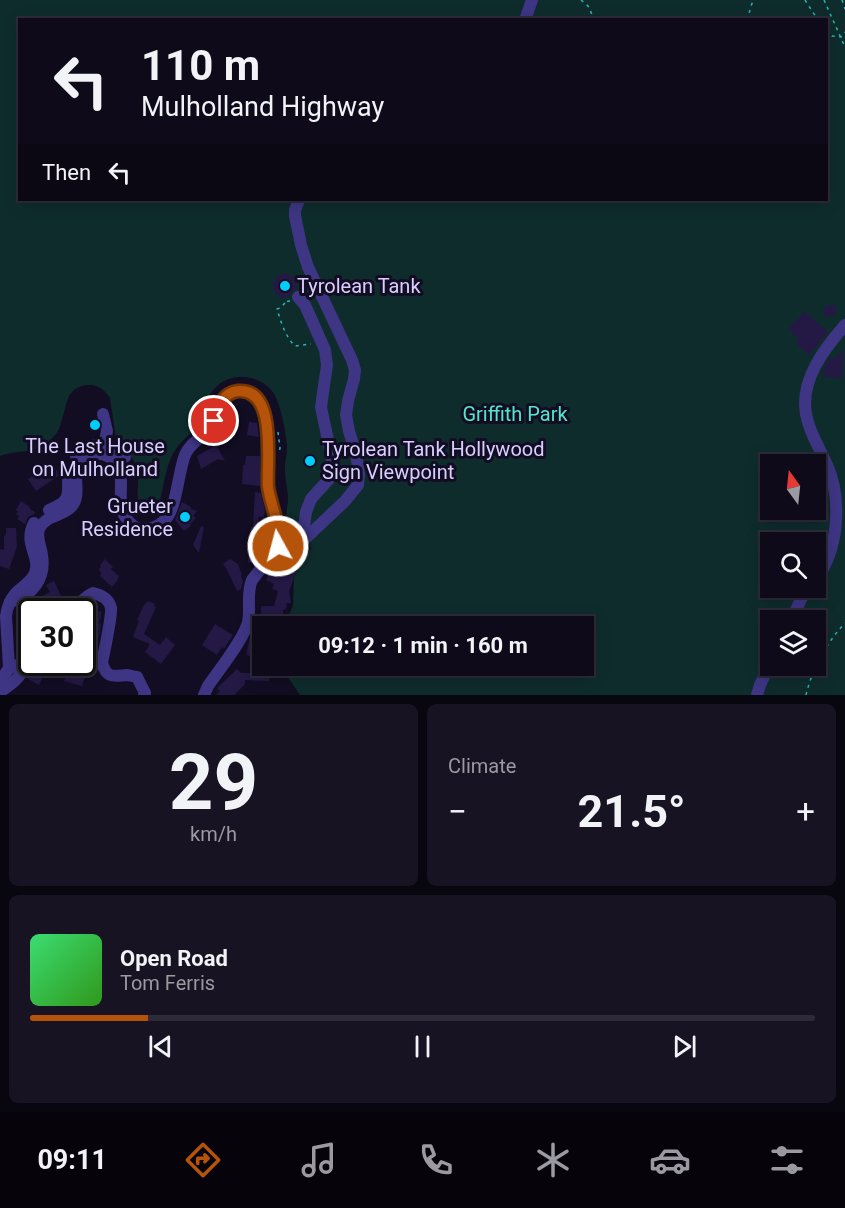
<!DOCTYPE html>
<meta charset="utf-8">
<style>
:root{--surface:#0e0a1a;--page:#171323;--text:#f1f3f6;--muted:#9b9aa2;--line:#2e2b39;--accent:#b45309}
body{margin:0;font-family:Roboto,sans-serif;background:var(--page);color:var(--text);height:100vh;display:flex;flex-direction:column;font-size:22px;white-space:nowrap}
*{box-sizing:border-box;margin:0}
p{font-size:20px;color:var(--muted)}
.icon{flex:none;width:33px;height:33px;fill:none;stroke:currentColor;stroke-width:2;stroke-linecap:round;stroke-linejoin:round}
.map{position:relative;height:695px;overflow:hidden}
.side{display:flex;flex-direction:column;gap:9px;padding:9px;background:#08060e;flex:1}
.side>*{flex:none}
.top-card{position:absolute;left:18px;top:18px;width:810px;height:183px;border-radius:0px;box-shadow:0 3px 15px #0003,0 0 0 2px var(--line);background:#0e0a1a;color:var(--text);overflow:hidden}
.needle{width:39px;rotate:345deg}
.buttons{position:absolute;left:760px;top:454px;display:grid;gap:12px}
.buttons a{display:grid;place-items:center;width:66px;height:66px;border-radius:0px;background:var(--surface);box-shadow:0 3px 15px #0003,0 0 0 2px var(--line);font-size:30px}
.speed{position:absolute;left:18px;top:598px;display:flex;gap:12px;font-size:30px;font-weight:700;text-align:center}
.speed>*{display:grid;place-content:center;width:78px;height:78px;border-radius:50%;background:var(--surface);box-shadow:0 3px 15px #0003,0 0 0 2px var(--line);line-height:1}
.speed .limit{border:3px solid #111;border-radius:9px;background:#fff;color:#111}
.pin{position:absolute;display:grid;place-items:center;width:51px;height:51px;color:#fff;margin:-26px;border:3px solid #fff;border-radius:50%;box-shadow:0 2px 6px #0007}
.me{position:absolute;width:66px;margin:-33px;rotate:353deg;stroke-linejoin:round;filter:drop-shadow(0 0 4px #0008)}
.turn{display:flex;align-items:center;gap:21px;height:126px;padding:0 24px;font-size:27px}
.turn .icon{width:78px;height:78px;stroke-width:2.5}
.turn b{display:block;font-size:42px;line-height:51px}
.then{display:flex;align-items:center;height:57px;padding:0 24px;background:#0003;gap:12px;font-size:22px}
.big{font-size:45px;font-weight:700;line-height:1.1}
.side .tile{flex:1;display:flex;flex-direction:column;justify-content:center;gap:9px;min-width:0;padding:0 21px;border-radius:9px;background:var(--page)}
.side .dial{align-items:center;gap:0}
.dial b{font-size:78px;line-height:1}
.song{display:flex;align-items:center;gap:18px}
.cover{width:72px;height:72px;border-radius:9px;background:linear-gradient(135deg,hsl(140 70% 55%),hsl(110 70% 35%))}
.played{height:6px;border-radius:3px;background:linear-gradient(90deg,var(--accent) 15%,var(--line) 15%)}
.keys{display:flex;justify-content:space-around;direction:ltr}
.heat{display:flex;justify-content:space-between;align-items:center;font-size:33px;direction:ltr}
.side .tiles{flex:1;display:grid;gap:9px;grid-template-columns:1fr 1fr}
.tile:last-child{grid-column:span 2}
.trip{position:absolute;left:252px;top:616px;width:342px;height:60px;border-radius:0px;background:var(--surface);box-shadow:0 3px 15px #0003,0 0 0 2px var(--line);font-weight:700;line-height:60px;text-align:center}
.menu{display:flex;height:96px;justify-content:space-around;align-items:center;background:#06040a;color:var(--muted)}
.menu .icon{width:42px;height:42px}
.menu .current{color:var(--accent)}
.menu b{font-size:27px;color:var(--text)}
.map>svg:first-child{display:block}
</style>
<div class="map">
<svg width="845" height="695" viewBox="0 0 845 695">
<rect width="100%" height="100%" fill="#120d23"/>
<path fill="#0f2c2d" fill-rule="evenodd" d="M0 0H845V695H300L280 666H584V627H283L293 606 295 553 306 552 311 549 304 524 295 528 290 525C283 517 288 509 288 499 288 490 285 481 285 471 284 464 287 456 287 448 287 436 280 400 272 391 255 371 223 372 210 395 206 403 206 414 201 421 195 432 183 438 176 449 166 463 164 484 160 501 154 509 141 510 138 498 137 494 138 488 138 484 139 467 133 453 117 445L110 398C105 390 98 384 88 385 65 387 67 406 61 423 59 431 54 437 48 442 34 454 16 450 0 456ZM20 20H826V200H20ZM771 465H816V510H771ZM771 543H816V588H771ZM771 621H816V666H771Z"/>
<g fill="#241845">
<path d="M286 273 294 278 297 287 296 289 292 291 290 296 282 298 275 293 273 284 277 276Z"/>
<path d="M834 304 837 314 825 317 823 308Z"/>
<path d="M804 311 828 332 809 355 797 345 796 342 799 339 788 329Z"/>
<path d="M844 350 842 378 823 377 825 365 830 358H835Z"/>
<path d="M249 422 257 423 259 437 247 435Z"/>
<path d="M216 445 225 461 218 459 201 469 197 456Z"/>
<path d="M246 456H260V486L242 484 243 465H245Z"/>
<path d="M51 465 53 467 54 466 60 475 36 491 28 479Z"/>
<path d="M255 492 261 493 265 510 264 517H258L265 535 264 551 257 560 248 563V542L251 527H253Z"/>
<path d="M21 501 27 505 29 506 30 509 36 513 28 517 25 524 17 519 19 516 16 514 18 512 16 510Z"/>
<path d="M182 502 191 507V509L197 511 193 516 196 518 190 524 191 526 184 531 175 520Z"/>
<path d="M201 526 204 527 199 553 193 545Z"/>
<path d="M6 528H16L17 547 9 569 0 566V549L4 550V537L6 534Z"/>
<path d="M286 552 291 554 295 575 289 591 291 603H287L286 609 283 610V622H275L276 625H261V606H274L278 591 272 589 274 584 266 580 272 567 281 556 284 557Z"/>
<path d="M105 559 113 567 111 569 119 576 117 581 112 587 100 576 101 574 99 569 101 567 100 565Z"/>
<path d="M230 559 238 564 242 575 241 576 243 581 241 589 237 591 226 568 223 564Z"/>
<path d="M54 581 62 598 29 612 25 605 50 592 46 585Z"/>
<path d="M148 601 155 604 154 606 156 607 144 634 160 645 166 637 175 645 161 664 145 652 150 644 133 637 139 621 137 620 145 603H146Z"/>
<path d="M93 610 102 612 99 623 101 624 97 646 82 642V632L85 633Z"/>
<path d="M215 624 233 635 224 649 222 647 217 655 202 645Z"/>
<path d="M255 626 262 629 258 640 262 642V666H270L269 681 245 680V684L234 695H216L220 691 217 688 237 669 241 673H255V657L246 655 249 641Z"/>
<path d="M35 663H46L44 670 46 671 39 685 28 679Z"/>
<path d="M70 663H85L84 668 88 674 85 676 82 686 64 681Z"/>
</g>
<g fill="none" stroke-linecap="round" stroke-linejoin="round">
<g stroke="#28b7b9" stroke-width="1.5" stroke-dasharray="3 4.5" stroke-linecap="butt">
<path d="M581 0 589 7 594 20"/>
<path d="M805 0 818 20"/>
<path d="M824 0 845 47"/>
<path d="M842 0 845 9"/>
<path d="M747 20 753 0"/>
<path d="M826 31 832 36 841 37 845 32"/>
<path d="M290 301 284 302 285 303 280 308 277 309C281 322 285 336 295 346L311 344"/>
<path d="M278 432 280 448 279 453"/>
<path d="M806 695C812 669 827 642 845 623"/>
</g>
<g stroke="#3e3584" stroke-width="12">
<path d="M525 20 532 0"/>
<path d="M298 297 305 305 325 350 327 365 321 407 333 464 332 474 329 479 311 499 306 512 304 527 307 537"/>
<path d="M103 414 107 431 104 445"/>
<path d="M76 456C92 439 109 444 125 457"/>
<path d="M49 510C66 503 69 500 68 481"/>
<path d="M280 542 307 537 345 501 358 485 359 474 356 454 349 431 346 415 348 401 354 379 355 370 352 360 308 267 301 245 295 216V210L299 200"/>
<path d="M816 579C839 550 842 498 827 465 820 448 809 433 806 414 800 380 824 349 845 325"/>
<path d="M10 602C32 596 46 579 42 555 41 546 36 538 39 529 46 514 63 517 72 506 82 494 71 476 80 463 85 456 92 454 100 454 105 454 108 456 112 459 131 475 111 504 129 522 133 526 135 528 140 529 150 530 158 527 165 520 177 508 178 472 185 455 190 442 205 437 212 425 216 417 217 408 223 400 227 394 235 391 242 391 276 393 266 462 268 484 270 504 278 522 280 542"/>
<path d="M74 612C80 603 84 597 93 593 102 595 109 599 111 608 112 617 104 652 102 663 107 679 113 676 127 675 128 675 136 677 137 677L145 693 144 695"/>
<path d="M791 621 801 599 809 588"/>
<path d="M9 668 17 666 25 659 26 635 32 625"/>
<path d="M0 679 5 674 9 668 6 616C7 608 10 600 15 594 21 587 31 583 35 573 41 556 23 544 34 523"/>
<path d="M0 692C10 685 22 677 25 665L23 662"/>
<path d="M204 695 208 686C219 670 244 639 248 622 251 608 246 594 252 580L278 546 280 542"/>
<path d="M757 695 760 685 771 662"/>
</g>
</g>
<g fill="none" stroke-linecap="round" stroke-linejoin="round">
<defs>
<path id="route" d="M214 421C218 408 222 393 238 391 278 388 266 464 268 487 270 503 283 533 278 546"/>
</defs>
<use href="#route" stroke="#753606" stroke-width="15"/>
<use href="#route" stroke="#b45309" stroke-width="10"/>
</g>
<g fill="#00cdfa" stroke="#120d23" stroke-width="2">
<circle cx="285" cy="286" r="6"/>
<circle cx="95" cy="425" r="6"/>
<circle cx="310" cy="461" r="6"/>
<circle cx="185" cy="517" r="6"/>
</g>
<g text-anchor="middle" stroke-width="6" stroke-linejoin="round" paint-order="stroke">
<g font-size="20" fill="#d8cfff" stroke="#120d23" text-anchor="start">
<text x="297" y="293">Tyrolean Tank</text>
<text x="95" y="453" text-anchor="middle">The Last House<tspan x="95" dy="23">on Mulholland</tspan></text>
<text x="322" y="456">Tyrolean Tank Hollywood<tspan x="322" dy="23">Sign Viewpoint</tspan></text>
<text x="173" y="513" text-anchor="end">Grueter<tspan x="173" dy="23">Residence</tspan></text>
</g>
<g font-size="20" fill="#55e5cc" stroke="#120d23">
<text x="515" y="421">Griffith Park</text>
</g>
</g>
</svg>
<div class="buttons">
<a><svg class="needle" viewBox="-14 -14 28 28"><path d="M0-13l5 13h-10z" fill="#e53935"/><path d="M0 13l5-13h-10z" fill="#9b9aa2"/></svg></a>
<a><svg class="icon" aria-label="search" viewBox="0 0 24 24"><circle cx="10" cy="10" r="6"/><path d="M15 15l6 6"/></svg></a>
<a><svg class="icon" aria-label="layers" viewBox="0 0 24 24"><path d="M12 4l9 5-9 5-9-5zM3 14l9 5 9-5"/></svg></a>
</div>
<div class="speed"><div class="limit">30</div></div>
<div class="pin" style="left:214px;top:421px;background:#d93025"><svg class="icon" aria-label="arrive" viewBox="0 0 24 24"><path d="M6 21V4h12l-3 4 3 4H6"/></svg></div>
<svg class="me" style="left:278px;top:546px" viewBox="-20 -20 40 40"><circle r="17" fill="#b45309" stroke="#fff" stroke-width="3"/><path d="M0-11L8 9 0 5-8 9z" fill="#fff"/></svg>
<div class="trip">09:12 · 1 min · 160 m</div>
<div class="top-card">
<div class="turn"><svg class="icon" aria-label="left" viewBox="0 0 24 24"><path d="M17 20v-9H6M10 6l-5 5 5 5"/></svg><div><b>110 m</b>Mulholland Highway</div></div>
<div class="then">Then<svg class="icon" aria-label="left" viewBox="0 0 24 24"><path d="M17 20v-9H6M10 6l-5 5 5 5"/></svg></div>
</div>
</div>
<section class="side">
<div class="tiles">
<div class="tile dial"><b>29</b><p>km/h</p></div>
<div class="tile"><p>Climate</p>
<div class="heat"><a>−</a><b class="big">21.5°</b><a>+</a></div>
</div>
<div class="tile">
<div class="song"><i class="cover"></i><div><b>Open Road</b><p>Tom Ferris</p></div></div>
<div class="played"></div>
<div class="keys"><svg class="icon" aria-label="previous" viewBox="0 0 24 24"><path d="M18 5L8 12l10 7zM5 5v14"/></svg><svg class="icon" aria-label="pause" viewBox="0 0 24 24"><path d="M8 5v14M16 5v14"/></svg><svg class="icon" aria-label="next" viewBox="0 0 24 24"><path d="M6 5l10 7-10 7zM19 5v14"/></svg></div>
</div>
</div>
</section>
<nav class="menu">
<b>09:11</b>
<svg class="icon current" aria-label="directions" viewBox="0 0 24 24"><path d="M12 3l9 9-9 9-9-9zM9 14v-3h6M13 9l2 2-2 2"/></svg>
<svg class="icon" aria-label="music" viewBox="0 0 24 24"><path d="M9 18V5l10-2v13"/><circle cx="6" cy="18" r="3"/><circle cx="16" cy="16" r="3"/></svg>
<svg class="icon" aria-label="phone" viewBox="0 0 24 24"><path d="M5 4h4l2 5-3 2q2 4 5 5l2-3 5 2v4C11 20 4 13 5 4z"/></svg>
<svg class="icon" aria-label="climate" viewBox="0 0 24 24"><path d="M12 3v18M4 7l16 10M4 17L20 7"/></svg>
<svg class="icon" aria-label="car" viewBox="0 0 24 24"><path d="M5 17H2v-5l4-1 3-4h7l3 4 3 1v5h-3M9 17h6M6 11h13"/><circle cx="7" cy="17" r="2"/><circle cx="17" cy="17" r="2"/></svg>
<svg class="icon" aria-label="filters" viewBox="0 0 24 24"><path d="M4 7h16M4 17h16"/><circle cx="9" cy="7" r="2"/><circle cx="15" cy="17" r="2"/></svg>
</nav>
